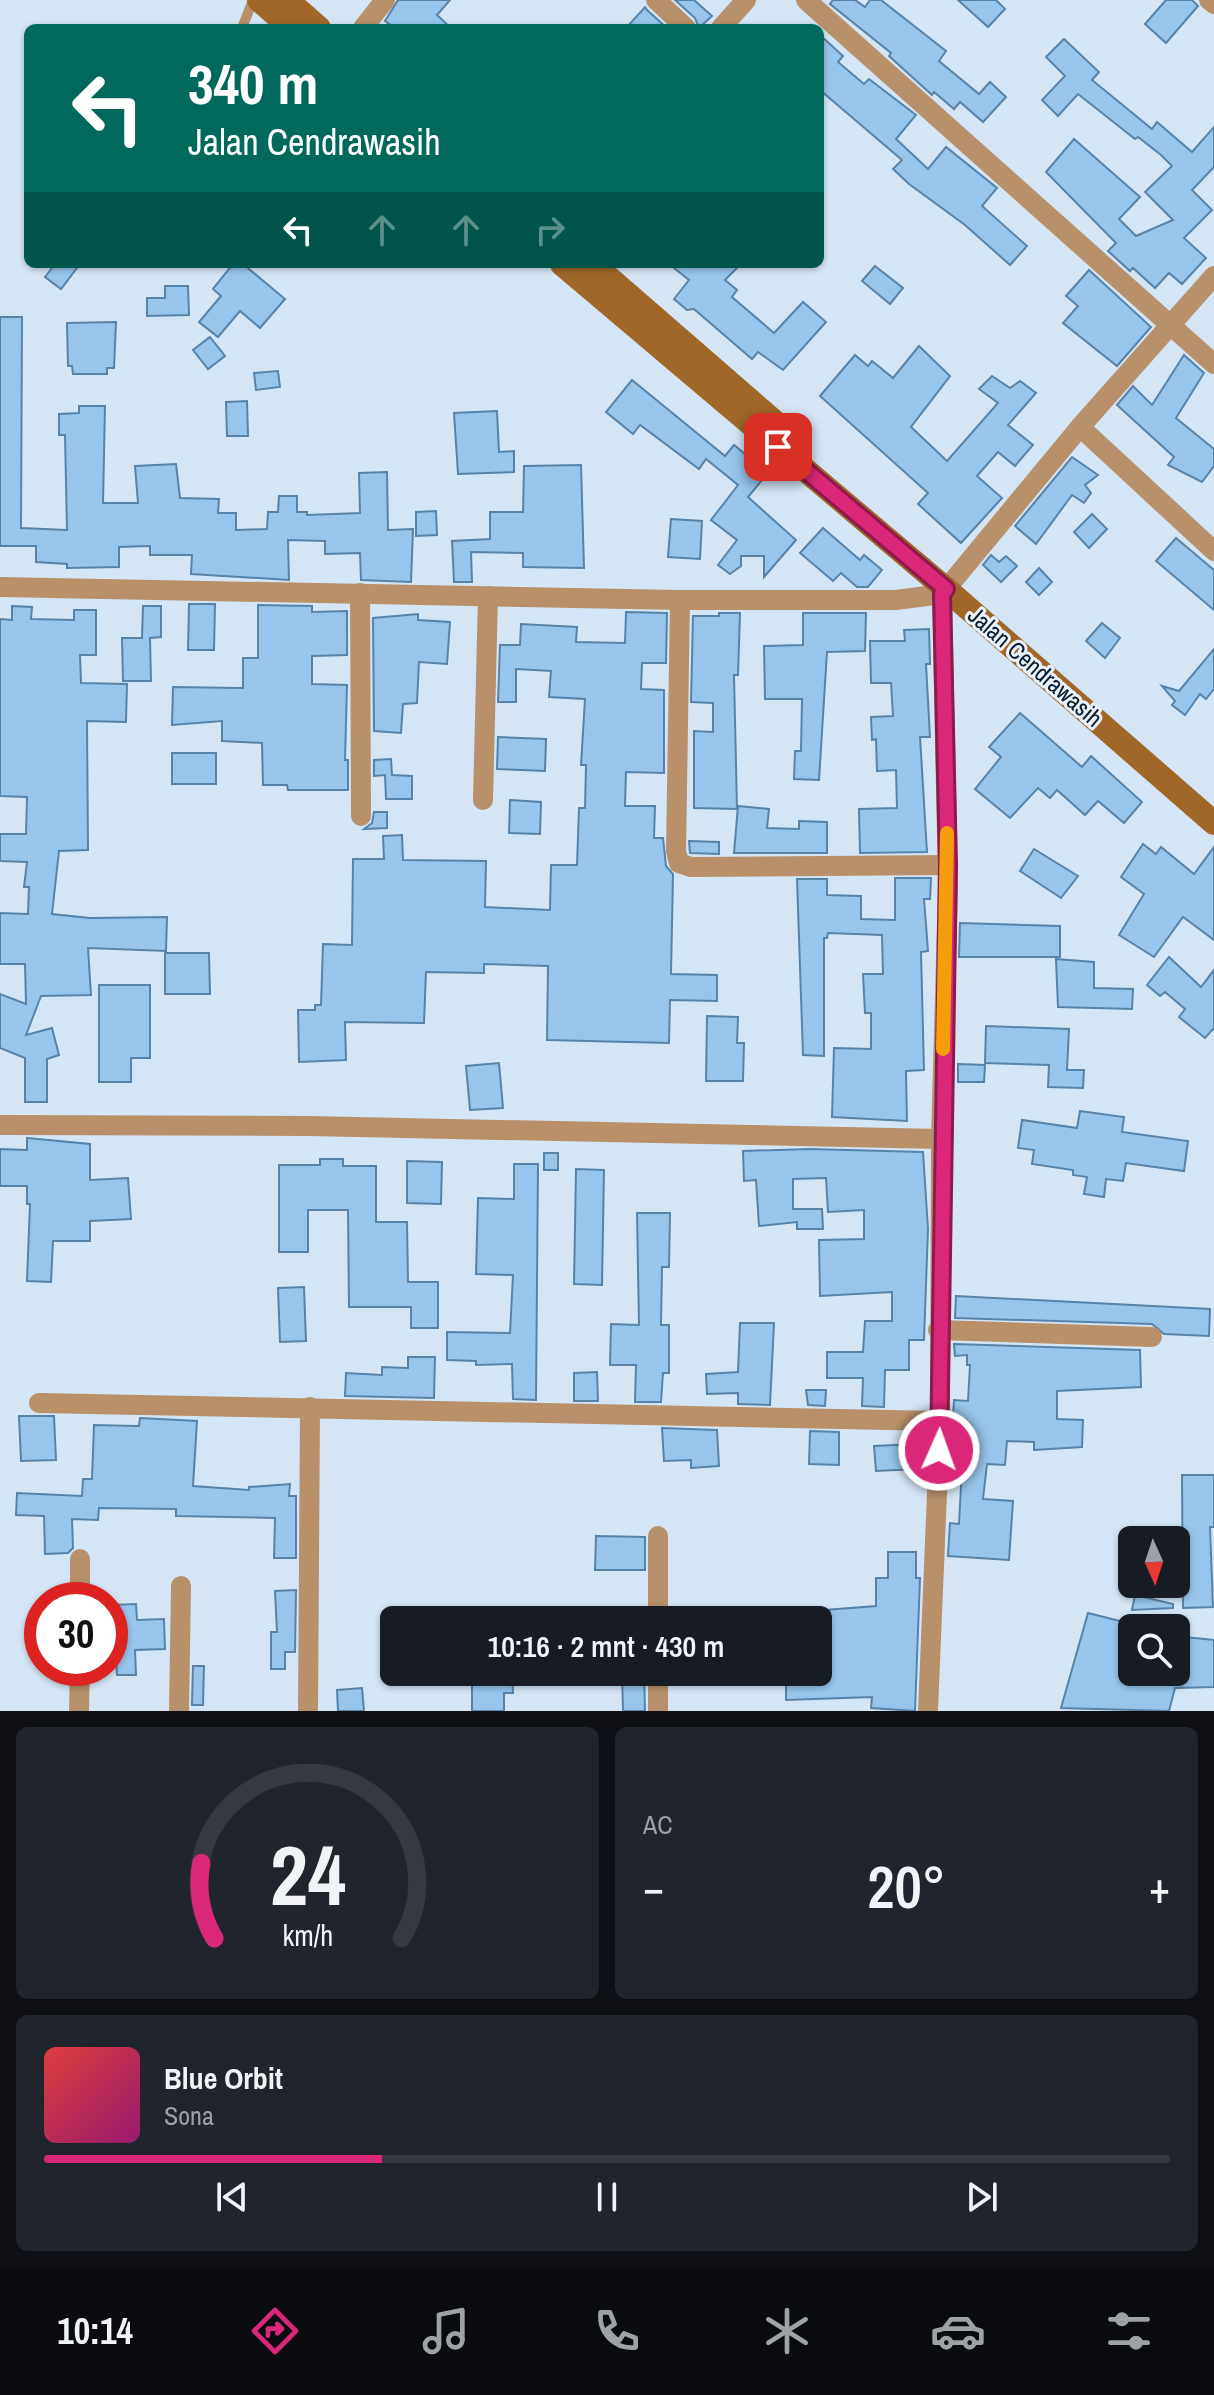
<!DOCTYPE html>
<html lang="id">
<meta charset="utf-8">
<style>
:root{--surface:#171b24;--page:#20242c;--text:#f1f3f6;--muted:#9ea1a6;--line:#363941;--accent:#db2777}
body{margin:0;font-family:"Archivo Narrow",sans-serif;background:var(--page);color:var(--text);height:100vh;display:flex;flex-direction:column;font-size:30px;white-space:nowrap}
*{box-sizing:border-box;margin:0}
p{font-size:26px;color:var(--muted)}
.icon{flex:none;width:44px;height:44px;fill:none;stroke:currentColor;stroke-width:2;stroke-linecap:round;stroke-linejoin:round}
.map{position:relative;height:1711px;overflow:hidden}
.panel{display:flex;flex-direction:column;gap:16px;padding:16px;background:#0d0f14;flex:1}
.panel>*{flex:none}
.top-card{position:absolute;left:24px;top:24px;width:800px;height:244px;border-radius:12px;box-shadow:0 2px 6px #0004;background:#00695c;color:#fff;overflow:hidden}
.needle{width:52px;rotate:177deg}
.fabs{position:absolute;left:1118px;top:1526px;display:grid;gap:16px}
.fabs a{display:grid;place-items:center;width:72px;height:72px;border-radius:12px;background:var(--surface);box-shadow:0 2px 6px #0004;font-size:40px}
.speed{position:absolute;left:24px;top:1582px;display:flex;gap:16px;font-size:40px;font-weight:700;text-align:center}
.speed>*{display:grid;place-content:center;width:104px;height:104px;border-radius:50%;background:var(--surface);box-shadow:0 2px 6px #0004;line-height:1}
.speed .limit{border:12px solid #d22;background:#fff;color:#111}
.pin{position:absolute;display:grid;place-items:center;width:68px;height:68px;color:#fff;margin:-34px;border-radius:16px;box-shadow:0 4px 12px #0006}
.me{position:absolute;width:88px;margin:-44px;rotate:2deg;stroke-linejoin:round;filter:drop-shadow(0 0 6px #0008)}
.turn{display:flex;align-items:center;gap:28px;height:168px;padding:0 32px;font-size:36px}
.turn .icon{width:104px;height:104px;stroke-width:2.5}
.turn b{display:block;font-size:56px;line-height:68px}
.lanes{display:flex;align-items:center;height:76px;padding:0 32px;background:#0003;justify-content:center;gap:40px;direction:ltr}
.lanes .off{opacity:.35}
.big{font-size:60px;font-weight:600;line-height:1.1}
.panel .card{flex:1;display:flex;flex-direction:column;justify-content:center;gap:12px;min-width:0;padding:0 28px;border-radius:12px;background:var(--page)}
.panel .dial{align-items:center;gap:0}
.dial svg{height:208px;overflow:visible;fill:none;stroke:var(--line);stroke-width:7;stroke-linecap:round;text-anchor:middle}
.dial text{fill:var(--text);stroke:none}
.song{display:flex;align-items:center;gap:24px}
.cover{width:96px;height:96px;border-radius:12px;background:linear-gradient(135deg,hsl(0 70% 55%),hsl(320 70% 35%))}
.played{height:8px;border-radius:4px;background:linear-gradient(90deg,var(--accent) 30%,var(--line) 30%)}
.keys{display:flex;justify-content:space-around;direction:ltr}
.heat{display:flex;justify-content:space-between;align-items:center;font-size:44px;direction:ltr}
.panel .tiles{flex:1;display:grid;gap:16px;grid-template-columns:1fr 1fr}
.card:last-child{grid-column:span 2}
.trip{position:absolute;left:380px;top:1606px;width:452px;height:80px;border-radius:12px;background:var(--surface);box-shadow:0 2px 6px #0004;font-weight:600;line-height:80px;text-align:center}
.menu{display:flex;height:128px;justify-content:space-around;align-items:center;background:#090b0e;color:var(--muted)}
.menu .icon{width:56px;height:56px}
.menu .active{color:var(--accent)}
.menu b{font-size:36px;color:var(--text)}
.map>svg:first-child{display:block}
</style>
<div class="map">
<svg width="1214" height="1711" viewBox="0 0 1214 1711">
<rect width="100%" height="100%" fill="#d4e6f6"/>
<g fill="#97c5ec" stroke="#5783a8" stroke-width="2">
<path d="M398 0H450L437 15 451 28H395L385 21Z"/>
<path d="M675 0H694L712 16 699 28 695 18Z"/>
<path d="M833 0H855L865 7 870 0H881L946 51 939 61 979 94 990 82 1006 97 983 122 960 102 954 109 934 92 932 95 889 56 891 53 830 4Z"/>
<path d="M958 0H996L1005 9 988 27Z"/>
<path d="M1166 0H1192L1198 6 1166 43 1145 24Z"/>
<path d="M645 7 647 10 667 28H626Z"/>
<path d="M820 35 843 56 838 62 864 84 869 79 916 115 896 139 928 169 946 147 997 188 982 206 1027 246 1010 265 965 225 909 184 893 169 902 160 820 90Z"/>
<path d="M1064 39 1099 72 1092 80 1152 129 1157 122 1192 152 1214 127V167L1192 190 1212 210 1184 238 1206 258 1182 284 1169 273 1155 288 1133 268 1130 271 1108 251 1116 243 1046 172 1074 139 1140 197 1119 219 1136 236 1173 220 1145 192 1172 166 1161 155 1138 137 1135 139 1078 94 1058 116 1042 100 1065 76 1046 57Z"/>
<path d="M55 264H80L61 289 45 277Z"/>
<path d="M233 264H243L285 299 260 328 240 311 218 337 199 322 221 296 213 289Z"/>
<path d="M669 264H741L725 280 737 290 732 297 774 333 803 302 826 322 783 370 758 352 752 359 694 309 687 310 674 299 689 280Z"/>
<path d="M875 266 903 288 890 304 862 281Z"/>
<path d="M1089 270 1151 327 1117 366 1063 323 1078 306 1066 296Z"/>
<path d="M165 286H188L189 315 147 316V298H165Z"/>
<path d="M0 317H22L21 528 67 530 65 435H59V414L79 413V406H105L103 503H138L135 466 176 464 180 498 219 499 218 513H236V530L267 529 268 512H278L279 496H297V512H307V515L360 513 359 473 387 472 388 530 413 529 411 582 361 580 360 553 325 554V541L288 540 289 580 191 574 192 555H150V546L119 547V567L67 568V564L36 562V546H0Z"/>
<path d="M116 322 114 368H107V374H73L72 366H68L67 323Z"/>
<path d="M210 337 225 356 208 369 193 350Z"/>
<path d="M919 346 950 376 911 427 947 461 998 403 979 389 992 376 1010 388 1020 381 1036 393 1008 425 1033 445 1015 466 998 452 977 476 1002 498 961 543 918 504 928 493 820 396 855 355 868 366 872 361 893 378Z"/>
<path d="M1184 355 1204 373 1176 418 1214 449V466L1202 482 1168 465 1174 457 1117 405 1133 386 1152 405Z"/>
<path d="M278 371 280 387 256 390 254 373Z"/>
<path d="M632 380 725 456 734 445 768 473 748 497 796 540 764 577V556H741V566L730 574 718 565 737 540 711 520 738 485 706 459 699 469 640 425 633 434 606 412Z"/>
<path d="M247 401 248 436H227L226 402Z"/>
<path d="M497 411 499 452 514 451V472L458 474 454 413Z"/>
<path d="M1072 457 1098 475 1085 485 1091 493 1084 503 1072 495 1036 544 1015 526Z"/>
<path d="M581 465 584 568 523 567V553L471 552 472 582H454L452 541 490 539V512H523L524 466Z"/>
<path d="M436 511 437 535 416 536V512Z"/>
<path d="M1092 514 1107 529 1089 548 1074 532Z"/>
<path d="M671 519 702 521 700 559 668 557Z"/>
<path d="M823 528 860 560 864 555 882 570 868 587H857L841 573 833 581 800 553Z"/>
<path d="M1176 538 1214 570V610L1156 561Z"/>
<path d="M991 555 999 562 1006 556 1017 566 1001 582 983 565Z"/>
<path d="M1039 568 1052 582 1039 595 1026 582Z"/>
<path d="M189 604H215L214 650H188Z"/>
<path d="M258 605 312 606V612L347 611V655L312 656V684L347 685 345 760H348V790H288L287 785H263L262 743 222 741V721L172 725 173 687 243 688V658H258Z"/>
<path d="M12 606 32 607 31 619 74 620V610H96V655H80L81 683 127 684 126 722 87 721 88 850 59 851 52 914 90 918 167 917 166 951 88 948 91 995 41 996 26 1035 52 1028 59 1055 47 1059V1102H25V1058L0 1048V994L26 1004 25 964H0V913L28 914 29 887H24L27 862 0 861V834H26L27 797 0 796V619L12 620Z"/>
<path d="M143 606H161V637L150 638 151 681H123L122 638H142Z"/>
<path d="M626 612 667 613 666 663H642L641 689 664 690V773L626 772 625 806H655L654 838H663L666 866 673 874 671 974 717 975V1001L670 1000 669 1043 547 1040 548 966 484 964V973L426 972 424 1023 345 1022 346 1060 299 1062 298 1010H315V1005H321L323 944 352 945 353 859H384L383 836 402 835 403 860 486 861 485 907 550 910 551 865H577L579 808H585L586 765H581L585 699 549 697 551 671 516 669V702H498L500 645H520L521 624 577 627 576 642 625 643Z"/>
<path d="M719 613H740L738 675H734L737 809 694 808V731L713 732V703L691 702 693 616H719Z"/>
<path d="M803 613H866L865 651 827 652 819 780 794 779 795 751H801L802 699H765L764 646 803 645Z"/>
<path d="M418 614V620L450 622 447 664 419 662 417 703 403 704 401 733 374 731 373 618Z"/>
<path d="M1102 623 1120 638 1105 658 1086 641Z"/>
<path d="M929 629 930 664H926L930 737H920L927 852 860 853 859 809 897 808 896 770 877 771 876 739 872 740 871 717 893 716 891 683H871L870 641H905L904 630Z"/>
<path d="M1214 649V689L1206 699 1200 694 1185 715 1172 705 1175 701 1162 686 1179 691Z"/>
<path d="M1020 713 1082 767 1091 756 1142 802 1124 823 1098 801 1085 815 1057 790 1050 798 1038 788 1010 818 975 789 1001 757 989 747Z"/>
<path d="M498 737 546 739 545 771 497 769Z"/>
<rect x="172" y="753" width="44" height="31"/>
<path d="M391 759 392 775 412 776V799H386L385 775 374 776V760Z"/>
<path d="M510 800 541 802 540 834 509 833Z"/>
<path d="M738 806 769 809 767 828 799 829V821L827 822V853H734Z"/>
<path d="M374 812H387V828L364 829 372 823Z"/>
<path d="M689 841 719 842V854L690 853Z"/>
<path d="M1143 844 1156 854 1161 847 1194 874 1214 847V940L1183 917 1154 957 1119 935 1144 894 1121 877Z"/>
<path d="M1034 849 1078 876 1061 898 1020 871Z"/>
<path d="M895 878H931L930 899H924L928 951 921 952 924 1070 906 1071 907 1121 832 1117 834 1048 871 1049V1013H865L863 974H883L882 935 828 933 827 938H824V1056L803 1055 797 879H827V895L861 896V919L895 920Z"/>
<path d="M960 923 1060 926V957H959Z"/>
<path d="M165 953H209L210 994H165Z"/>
<path d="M1169 957 1201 987 1214 970V1028L1205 1038 1179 1017 1185 1009 1165 992 1160 996 1147 985Z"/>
<path d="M1056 959 1094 962V988L1133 989 1132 1009 1058 1007Z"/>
<path d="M99 985H150V1058H131V1082H99Z"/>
<path d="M707 1016 738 1017 737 1043H744L743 1081H706Z"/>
<path d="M986 1026 1069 1029 1067 1070H1084L1083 1088 1048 1087 1049 1065 985 1063Z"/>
<path d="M499 1063 503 1108 470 1110 466 1066Z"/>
<path d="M958 1064 985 1065 984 1082H958Z"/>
<path d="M1080 1111 1124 1117 1122 1132 1188 1141 1184 1171 1126 1163 1123 1181 1106 1179 1104 1197 1084 1194 1087 1177 1073 1175V1170L1032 1164 1034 1150 1018 1148 1022 1120 1077 1128Z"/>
<path d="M27 1138 90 1144V1180L128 1178 131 1219 90 1221V1241H53L51 1282 27 1281 30 1204H27V1186H0V1149L27 1150Z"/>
<path d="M810 1149 923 1152 928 1229 924 1340H909V1370H885L884 1407 862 1406 863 1378H827V1352H863L865 1321H892V1292L820 1296 819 1240 864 1239V1210L828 1212 826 1178 793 1179V1209H822L823 1229H797V1222L759 1226 756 1180 744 1181 743 1151Z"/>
<rect x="544" y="1153" width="14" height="17"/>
<path d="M320 1159H343V1166H376V1222H407L408 1282H438V1328H411V1307H349L348 1210H308V1252H279V1165H320Z"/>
<path d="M407 1161 442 1162 441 1204 407 1203Z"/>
<path d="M514 1164H538L536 1400 513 1399 512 1364 476 1365V1361L447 1360V1332L510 1333 513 1275 476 1274 478 1198 514 1199Z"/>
<path d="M576 1169 604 1170 602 1285 574 1284Z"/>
<path d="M637 1213H670L669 1267H662L661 1325H669V1373H663L661 1402H635L636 1365H610L611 1324 639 1325Z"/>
<path d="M304 1287 306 1341 280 1342 278 1288Z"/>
<path d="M956 1296 1210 1309 1209 1336 1164 1334 1152 1324 955 1318Z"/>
<path d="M740 1323H774L770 1405 738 1404V1393L707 1394 706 1374 738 1372Z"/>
<path d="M954 1344 1140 1350 1141 1387 1057 1391V1419L1083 1420 1082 1447 1034 1450V1442L1007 1441 1005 1465 987 1464 983 1499 1013 1501 1009 1560 948 1556 950 1523 959 1524 961 1486V1462H956L958 1437 952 1436 954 1400 968 1401 970 1365H967V1355L955 1356Z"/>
<path d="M408 1357H435L434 1398 345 1396 346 1373 382 1375V1367L408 1368Z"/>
<path d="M597 1372 598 1401H574V1373Z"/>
<path d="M806 1390H826L825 1406 808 1405Z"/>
<path d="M19 1416H54L56 1460 21 1461Z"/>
<path d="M140 1418 197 1421 193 1486 249 1490V1487L290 1484 289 1496H296V1558H274L275 1518 176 1516V1509L99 1508 98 1520 72 1519 73 1548 68 1553 45 1554 44 1516 16 1515 17 1493 82 1496 83 1479H92L94 1425 139 1426Z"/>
<path d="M662 1428 717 1430 719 1466 691 1468V1460L664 1461Z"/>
<path d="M810 1431 839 1432V1465L809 1464Z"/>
<path d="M917 1444 918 1469 876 1471 874 1446Z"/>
<path d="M1182 1475H1214V1527H1210L1213 1607 1183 1608Z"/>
<path d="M596 1536 645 1537V1570H595Z"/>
<path d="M888 1552H916V1578H920L915 1711 871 1708 872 1697 786 1700V1672H825V1610L876 1606V1578H888Z"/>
<path d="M296 1590 295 1652H285V1669H271V1632H277L275 1591Z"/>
<path d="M1135 1595 1173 1604V1608L1132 1610Z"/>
<path d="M136 1604 137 1620 164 1619 165 1649 135 1650 136 1675H117L112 1605Z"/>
<path d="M1088 1613 1132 1624V1672H1176V1636L1214 1640V1687L1175 1688 1169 1711 1061 1708Z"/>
<path d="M193 1666H204L203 1705H192Z"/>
<path d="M472 1672H512L513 1693H504V1711H472Z"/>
<path d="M622 1672H644L645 1711H623Z"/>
<path d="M362 1688 364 1711H338L337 1690Z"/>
</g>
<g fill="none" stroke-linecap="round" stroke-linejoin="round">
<path stroke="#b8916b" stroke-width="10" d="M242 28 253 0"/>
<g stroke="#b8916b" stroke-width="20">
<path d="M656 0 686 28"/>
<path d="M806 0 1214 364"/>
<path d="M1209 0 1214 4"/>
<path d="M363 28 385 0"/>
<path d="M721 28 746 0"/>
<path d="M1080 427 1214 551"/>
<path d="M0 587 680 600H896L942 594 1080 427 1214 276"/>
<path d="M360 593 361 816"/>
<path d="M680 600 676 851 679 863 691 867 948 865"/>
<path d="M483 800 488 596"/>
<path d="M0 1125 308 1126 941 1139"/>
<path d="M938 1330 1152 1337"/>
<path d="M39 1403 940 1421"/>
<path d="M658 1536V1620"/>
<path d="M80 1600V1559"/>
<path d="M658 1672V1711"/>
<path d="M79 1711 80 1668"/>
<path d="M179 1711 181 1586"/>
<path d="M308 1711 310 1407"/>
<path d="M928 1711 940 1421 941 1139 948 886 942 594"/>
</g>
<g stroke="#a06729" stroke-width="24">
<path d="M259 0 291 28"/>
<path d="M287 0 319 28"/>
<path d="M562 264 946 589 1214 823"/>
<path d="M593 264 784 430"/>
</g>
</g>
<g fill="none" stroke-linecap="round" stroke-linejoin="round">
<defs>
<path id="route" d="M778 447 946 589 942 594 948 865 939 1450"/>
</defs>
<use href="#route" stroke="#8e194d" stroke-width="20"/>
<use href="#route" stroke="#db2777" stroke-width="14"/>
<path stroke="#f59e0b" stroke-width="14" d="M943 1049 947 833"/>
</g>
<g text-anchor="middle" stroke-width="6" stroke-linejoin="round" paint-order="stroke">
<g font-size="24" fill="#0a1c2b" stroke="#e9f2fa">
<text transform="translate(1035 667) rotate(41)" y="8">Jalan Cendrawasih</text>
</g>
</g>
</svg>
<div class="fabs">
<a><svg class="needle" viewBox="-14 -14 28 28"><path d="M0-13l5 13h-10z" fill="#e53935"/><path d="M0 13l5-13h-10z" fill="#9ea1a6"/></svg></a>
<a><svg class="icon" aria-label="search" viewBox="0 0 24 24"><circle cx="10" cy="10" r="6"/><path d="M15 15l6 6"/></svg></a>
</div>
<div class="speed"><div class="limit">30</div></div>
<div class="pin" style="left:778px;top:447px;background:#d93025"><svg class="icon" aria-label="arrive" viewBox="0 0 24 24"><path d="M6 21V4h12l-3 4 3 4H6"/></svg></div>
<svg class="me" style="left:939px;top:1450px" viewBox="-20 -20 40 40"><circle r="17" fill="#db2777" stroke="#fff" stroke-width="3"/><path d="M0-11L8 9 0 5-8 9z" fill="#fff"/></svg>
<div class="trip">10:16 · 2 mnt · 430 m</div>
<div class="top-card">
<div class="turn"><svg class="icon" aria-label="left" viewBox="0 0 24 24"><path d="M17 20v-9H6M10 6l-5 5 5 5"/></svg><div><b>340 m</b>Jalan Cendrawasih</div></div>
<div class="lanes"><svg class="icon" aria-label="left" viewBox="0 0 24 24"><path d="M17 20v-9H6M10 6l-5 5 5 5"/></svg><svg class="icon off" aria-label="ahead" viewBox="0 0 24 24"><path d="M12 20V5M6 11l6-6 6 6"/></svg><svg class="icon off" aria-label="ahead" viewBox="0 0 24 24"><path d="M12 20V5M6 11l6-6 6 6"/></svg><svg class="icon off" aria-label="right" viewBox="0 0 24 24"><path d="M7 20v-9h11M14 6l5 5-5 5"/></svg></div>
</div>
</div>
<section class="panel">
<div class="tiles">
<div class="card dial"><svg viewBox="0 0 100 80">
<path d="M14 69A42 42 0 1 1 86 69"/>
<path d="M14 69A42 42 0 0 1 9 40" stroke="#db2777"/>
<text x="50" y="56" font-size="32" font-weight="700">24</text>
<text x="50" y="72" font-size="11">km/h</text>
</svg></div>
<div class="card"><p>AC</p>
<div class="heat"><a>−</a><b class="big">20°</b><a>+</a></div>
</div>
<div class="card">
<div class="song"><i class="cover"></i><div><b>Blue Orbit</b><p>Sona</p></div></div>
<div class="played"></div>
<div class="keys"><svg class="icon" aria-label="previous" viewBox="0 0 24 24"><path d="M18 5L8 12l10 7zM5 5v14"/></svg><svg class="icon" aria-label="pause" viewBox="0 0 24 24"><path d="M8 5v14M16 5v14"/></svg><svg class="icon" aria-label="next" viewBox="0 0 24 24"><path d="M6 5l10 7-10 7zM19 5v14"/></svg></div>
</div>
</div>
</section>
<nav class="menu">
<b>10:14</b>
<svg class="icon active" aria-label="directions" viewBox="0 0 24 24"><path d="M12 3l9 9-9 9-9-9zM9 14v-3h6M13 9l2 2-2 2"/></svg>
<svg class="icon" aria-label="music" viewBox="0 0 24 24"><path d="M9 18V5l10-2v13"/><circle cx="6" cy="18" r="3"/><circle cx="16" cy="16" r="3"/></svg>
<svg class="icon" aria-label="phone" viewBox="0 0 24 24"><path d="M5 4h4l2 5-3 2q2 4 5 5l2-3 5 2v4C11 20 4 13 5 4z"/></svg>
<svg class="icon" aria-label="climate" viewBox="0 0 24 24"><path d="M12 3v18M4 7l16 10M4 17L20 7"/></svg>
<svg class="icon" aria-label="car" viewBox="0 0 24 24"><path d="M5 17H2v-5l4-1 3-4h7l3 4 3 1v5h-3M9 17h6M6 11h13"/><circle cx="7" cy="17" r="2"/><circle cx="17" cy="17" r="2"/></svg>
<svg class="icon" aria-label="filters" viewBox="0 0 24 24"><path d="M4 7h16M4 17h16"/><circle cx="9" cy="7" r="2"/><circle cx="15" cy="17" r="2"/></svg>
</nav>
